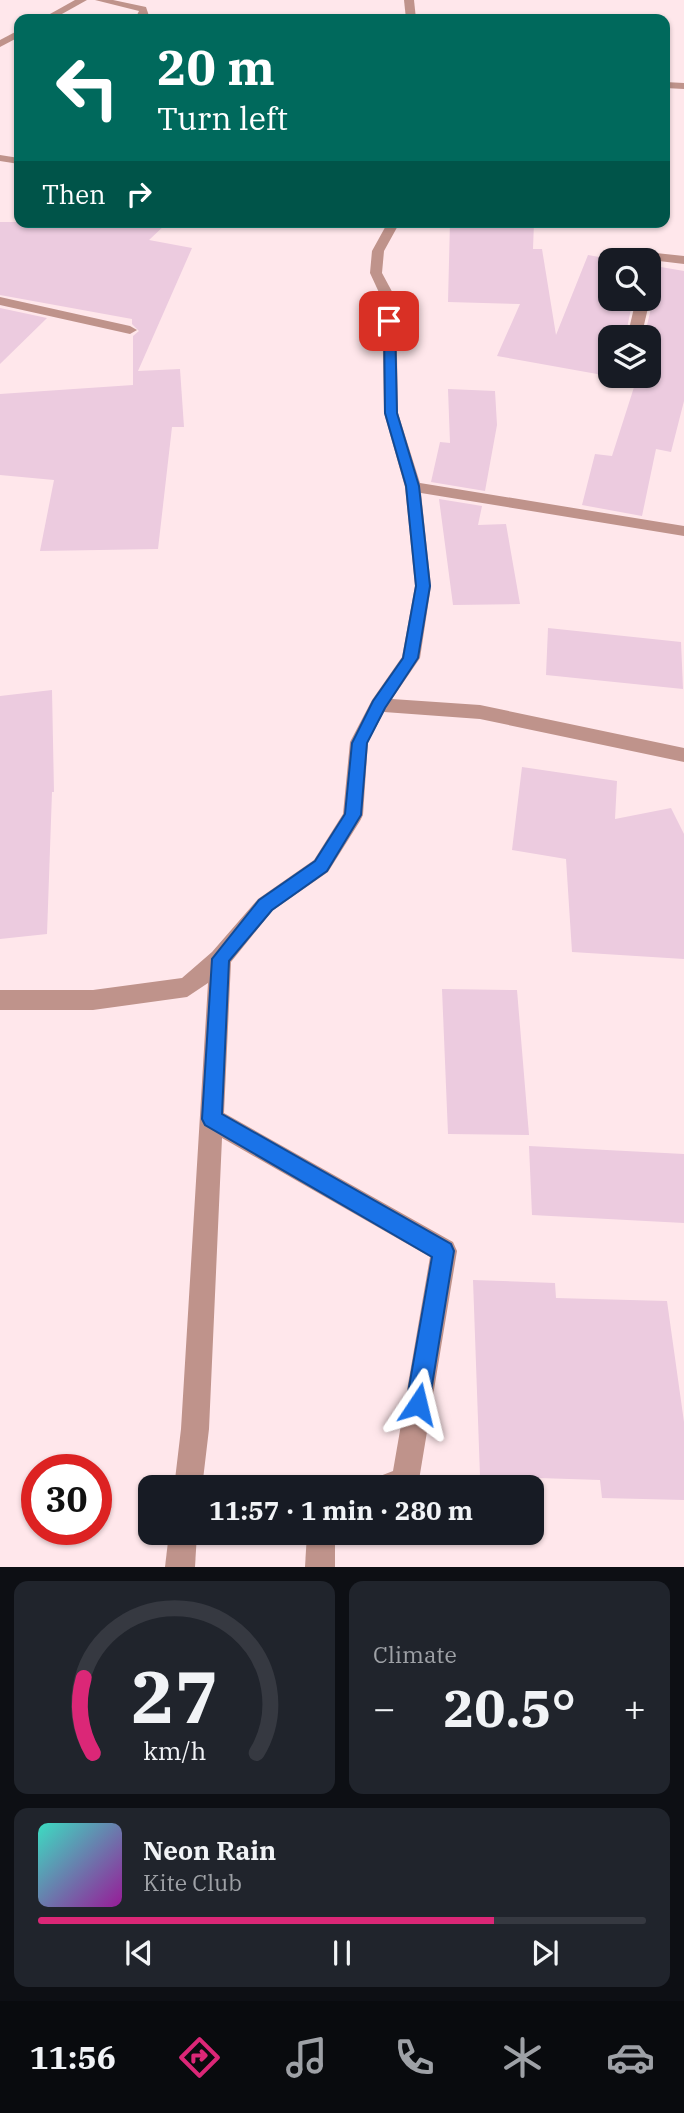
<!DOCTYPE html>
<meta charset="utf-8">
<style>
:root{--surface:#171b24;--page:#20242c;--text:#f1f3f6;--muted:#9ea1a6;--line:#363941;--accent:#db2777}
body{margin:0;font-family:"IBM Plex Serif",serif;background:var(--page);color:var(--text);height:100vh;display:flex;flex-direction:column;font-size:26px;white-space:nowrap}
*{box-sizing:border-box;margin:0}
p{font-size:23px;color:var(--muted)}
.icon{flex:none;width:38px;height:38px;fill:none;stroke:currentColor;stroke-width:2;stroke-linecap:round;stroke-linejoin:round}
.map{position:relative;height:1567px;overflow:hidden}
.details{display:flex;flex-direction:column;gap:14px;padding:14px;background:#0d0f14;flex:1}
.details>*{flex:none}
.hud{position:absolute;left:14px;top:14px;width:656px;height:214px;border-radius:14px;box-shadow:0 2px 5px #0004;background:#00695c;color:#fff;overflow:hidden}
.buttons{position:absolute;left:598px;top:248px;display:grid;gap:14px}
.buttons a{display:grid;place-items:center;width:63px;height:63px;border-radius:14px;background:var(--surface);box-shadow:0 2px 5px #0004;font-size:35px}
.speed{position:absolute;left:21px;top:1454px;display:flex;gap:14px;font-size:35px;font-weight:700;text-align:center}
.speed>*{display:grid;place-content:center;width:91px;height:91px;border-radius:50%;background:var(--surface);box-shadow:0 2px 5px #0004;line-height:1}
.speed .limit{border:10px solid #d22;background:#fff;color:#111}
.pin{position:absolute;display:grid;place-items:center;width:60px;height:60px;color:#fff;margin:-30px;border-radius:14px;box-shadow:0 4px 10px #0006}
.me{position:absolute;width:77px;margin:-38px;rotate:10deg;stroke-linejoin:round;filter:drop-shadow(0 0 5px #0008)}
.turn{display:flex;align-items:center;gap:24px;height:147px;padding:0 28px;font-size:32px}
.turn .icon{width:91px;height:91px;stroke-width:2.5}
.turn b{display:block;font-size:49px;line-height:60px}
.then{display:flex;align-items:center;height:66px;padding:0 28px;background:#0003;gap:14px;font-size:26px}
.big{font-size:52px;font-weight:700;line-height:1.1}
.details .widget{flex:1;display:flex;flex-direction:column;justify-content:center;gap:10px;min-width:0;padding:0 24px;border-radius:14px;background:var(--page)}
.details .dial{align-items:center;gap:0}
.dial svg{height:182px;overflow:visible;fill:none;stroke:var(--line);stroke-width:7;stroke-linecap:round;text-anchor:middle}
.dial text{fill:var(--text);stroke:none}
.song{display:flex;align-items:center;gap:21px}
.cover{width:84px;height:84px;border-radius:10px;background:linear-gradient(135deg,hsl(170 70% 55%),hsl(300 70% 35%))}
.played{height:7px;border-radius:4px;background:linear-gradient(90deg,var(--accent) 75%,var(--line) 75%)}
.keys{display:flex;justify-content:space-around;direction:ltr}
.heat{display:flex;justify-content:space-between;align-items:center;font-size:38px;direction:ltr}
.details .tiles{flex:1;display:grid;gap:14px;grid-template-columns:1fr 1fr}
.widget:last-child{grid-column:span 2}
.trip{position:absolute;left:138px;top:1475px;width:406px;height:70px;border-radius:14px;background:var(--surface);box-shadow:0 2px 5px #0004;font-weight:700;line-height:70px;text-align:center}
.dock{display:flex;height:112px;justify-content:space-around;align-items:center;background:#090b0e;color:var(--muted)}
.dock .icon{width:49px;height:49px}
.dock .selected{color:var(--accent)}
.dock b{font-size:32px;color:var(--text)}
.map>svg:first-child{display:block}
</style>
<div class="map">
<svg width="684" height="1567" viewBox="0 0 684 1567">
<rect width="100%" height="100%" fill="#ffe7eb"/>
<g fill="#eccbdf">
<path d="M0 222H168L149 240 192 248 138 371 180 369 184 427H172L158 549 40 551 54 480 0 475V394L133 385V336L139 331 132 324V319L0 295Z"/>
<path d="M450 222H534L533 249H542L556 335 588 255 622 261H611V299H633L625 338H611V376H649V338H644L653 300 649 296V268L655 266 684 271V401L671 452 656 449 642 516 582 505 595 454 612 456 636 381 497 356 520 304 448 302Z"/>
<path d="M0 308 47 318 0 364Z"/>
<path d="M448 389 495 391 497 425 485 491 431 482 440 442 450 443Z"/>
<path d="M439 499 482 506 478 525 506 524 520 604 453 605Z"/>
<path d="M548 628 681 642 683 689 546 675Z"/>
<path d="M52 690 54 792H52L47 934 0 939V696Z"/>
<path d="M522 767 617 781 615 819 671 808 684 834V959L572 952 566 859 512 850Z"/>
<path d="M442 989 517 990 529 1135 448 1134Z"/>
<path d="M529 1146 684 1154V1223L532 1215Z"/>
<path d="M473 1280 555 1283 556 1298 667 1301 684 1422V1500L602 1498 600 1480 480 1476Z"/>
</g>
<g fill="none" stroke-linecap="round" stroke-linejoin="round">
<g fill="#bf938b" fill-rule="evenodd">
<path d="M95 0H113L146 7 149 16 146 19H135L139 11Z"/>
<path d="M49 14 70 19H46L44 17Z"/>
</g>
<g fill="#bf938b" fill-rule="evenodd">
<path d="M404 0H414L416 19H406Z"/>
<path d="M665 82 684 83V89L665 88Z"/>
<path d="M0 155 19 158V164L0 161Z"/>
<path d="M388 222H400L384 251 382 273 396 299 398 413 420 483 684 526V536L421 493 431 586 420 658 392 699 480 705 684 748V762L480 719 384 712 368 742 363 815 360 821 328 872 272 911 231 962 224 1113 453 1242 457 1251 419 1480 416 1488H371L375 1478 393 1471 430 1257 222 1138 209 1429 202 1488H174L181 1429 208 983 187 997 93 1010H0V990H93L182 978 212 952 258 899 314 860 343 814 350 742 372 700 402 657 415 586 405 487 384 413 382 299 370 273 372 251Z"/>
<path d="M656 253 684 256V264L659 261 649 266V261H644Z"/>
<path d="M0 297 130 326 137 330 130 334 0 305Z"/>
<path d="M636 299H650L641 338H627Z"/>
<path d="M169 1533H197L195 1567H165Z"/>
<path d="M307 1533H335V1567H305Z"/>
</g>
<g fill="#bf938b" fill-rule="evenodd">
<path d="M75 0H87L53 19H41Z"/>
<path d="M19 30V37L0 47V40Z"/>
</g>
</g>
<path fill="#1a73e8" stroke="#114b97" stroke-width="2" d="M389 317 395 321 397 413 419 486 430 586 418 658 385 708 367 743 361 815 327 871 272 910 229 961 222 1114 451 1244 454 1251 429 1404 426 1411 418 1415 410 1411 406 1404 432 1257 205 1125 202 1119 212 959 259 900 315 861 345 814 352 743 373 701 403 658 416 586 406 486 385 413 384 321Z"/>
</svg>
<div class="buttons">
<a><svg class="icon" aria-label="search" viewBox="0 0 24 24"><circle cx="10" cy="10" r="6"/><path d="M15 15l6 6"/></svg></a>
<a><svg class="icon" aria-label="layers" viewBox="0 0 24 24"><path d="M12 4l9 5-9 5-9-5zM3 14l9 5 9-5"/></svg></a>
</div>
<div class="speed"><div class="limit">30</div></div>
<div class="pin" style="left:389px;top:321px;background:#d93025"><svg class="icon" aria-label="arrive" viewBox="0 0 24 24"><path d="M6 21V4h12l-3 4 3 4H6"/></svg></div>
<svg class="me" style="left:418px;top:1404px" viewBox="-20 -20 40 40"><path d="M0-17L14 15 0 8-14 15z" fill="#1a73e8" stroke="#fff" stroke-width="4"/></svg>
<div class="trip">11:57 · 1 min · 280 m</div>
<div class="hud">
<div class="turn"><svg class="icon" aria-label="left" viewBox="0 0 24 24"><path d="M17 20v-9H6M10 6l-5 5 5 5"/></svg><div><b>20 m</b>Turn left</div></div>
<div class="then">Then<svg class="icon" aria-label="right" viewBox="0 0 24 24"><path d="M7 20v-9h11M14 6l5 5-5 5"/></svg></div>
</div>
</div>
<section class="details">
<div class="tiles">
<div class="widget dial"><svg viewBox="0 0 100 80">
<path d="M14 69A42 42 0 1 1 86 69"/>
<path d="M14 69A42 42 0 0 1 10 36" stroke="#db2777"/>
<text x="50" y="56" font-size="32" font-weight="700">27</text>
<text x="50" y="72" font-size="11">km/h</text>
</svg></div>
<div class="widget"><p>Climate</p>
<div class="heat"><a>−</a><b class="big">20.5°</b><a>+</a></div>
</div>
<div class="widget">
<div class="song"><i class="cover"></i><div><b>Neon Rain</b><p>Kite Club</p></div></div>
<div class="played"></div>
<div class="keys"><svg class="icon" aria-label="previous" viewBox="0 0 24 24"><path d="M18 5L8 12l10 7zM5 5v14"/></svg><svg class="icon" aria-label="pause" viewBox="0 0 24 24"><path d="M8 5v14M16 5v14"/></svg><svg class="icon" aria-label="next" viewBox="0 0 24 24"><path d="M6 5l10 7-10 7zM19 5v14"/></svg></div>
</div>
</div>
</section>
<nav class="dock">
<b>11:56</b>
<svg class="icon selected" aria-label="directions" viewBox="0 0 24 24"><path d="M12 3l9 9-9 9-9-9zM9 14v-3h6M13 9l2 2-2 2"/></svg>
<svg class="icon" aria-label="music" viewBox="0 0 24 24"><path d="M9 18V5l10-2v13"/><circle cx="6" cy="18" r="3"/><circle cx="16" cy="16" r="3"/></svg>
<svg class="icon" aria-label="phone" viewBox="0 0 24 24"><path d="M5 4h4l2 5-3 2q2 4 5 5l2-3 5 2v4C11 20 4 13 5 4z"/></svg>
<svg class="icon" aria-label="climate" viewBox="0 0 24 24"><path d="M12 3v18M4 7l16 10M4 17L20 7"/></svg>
<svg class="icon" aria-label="car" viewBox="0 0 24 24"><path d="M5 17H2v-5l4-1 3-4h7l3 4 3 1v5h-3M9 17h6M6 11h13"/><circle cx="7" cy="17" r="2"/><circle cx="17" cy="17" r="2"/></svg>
</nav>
